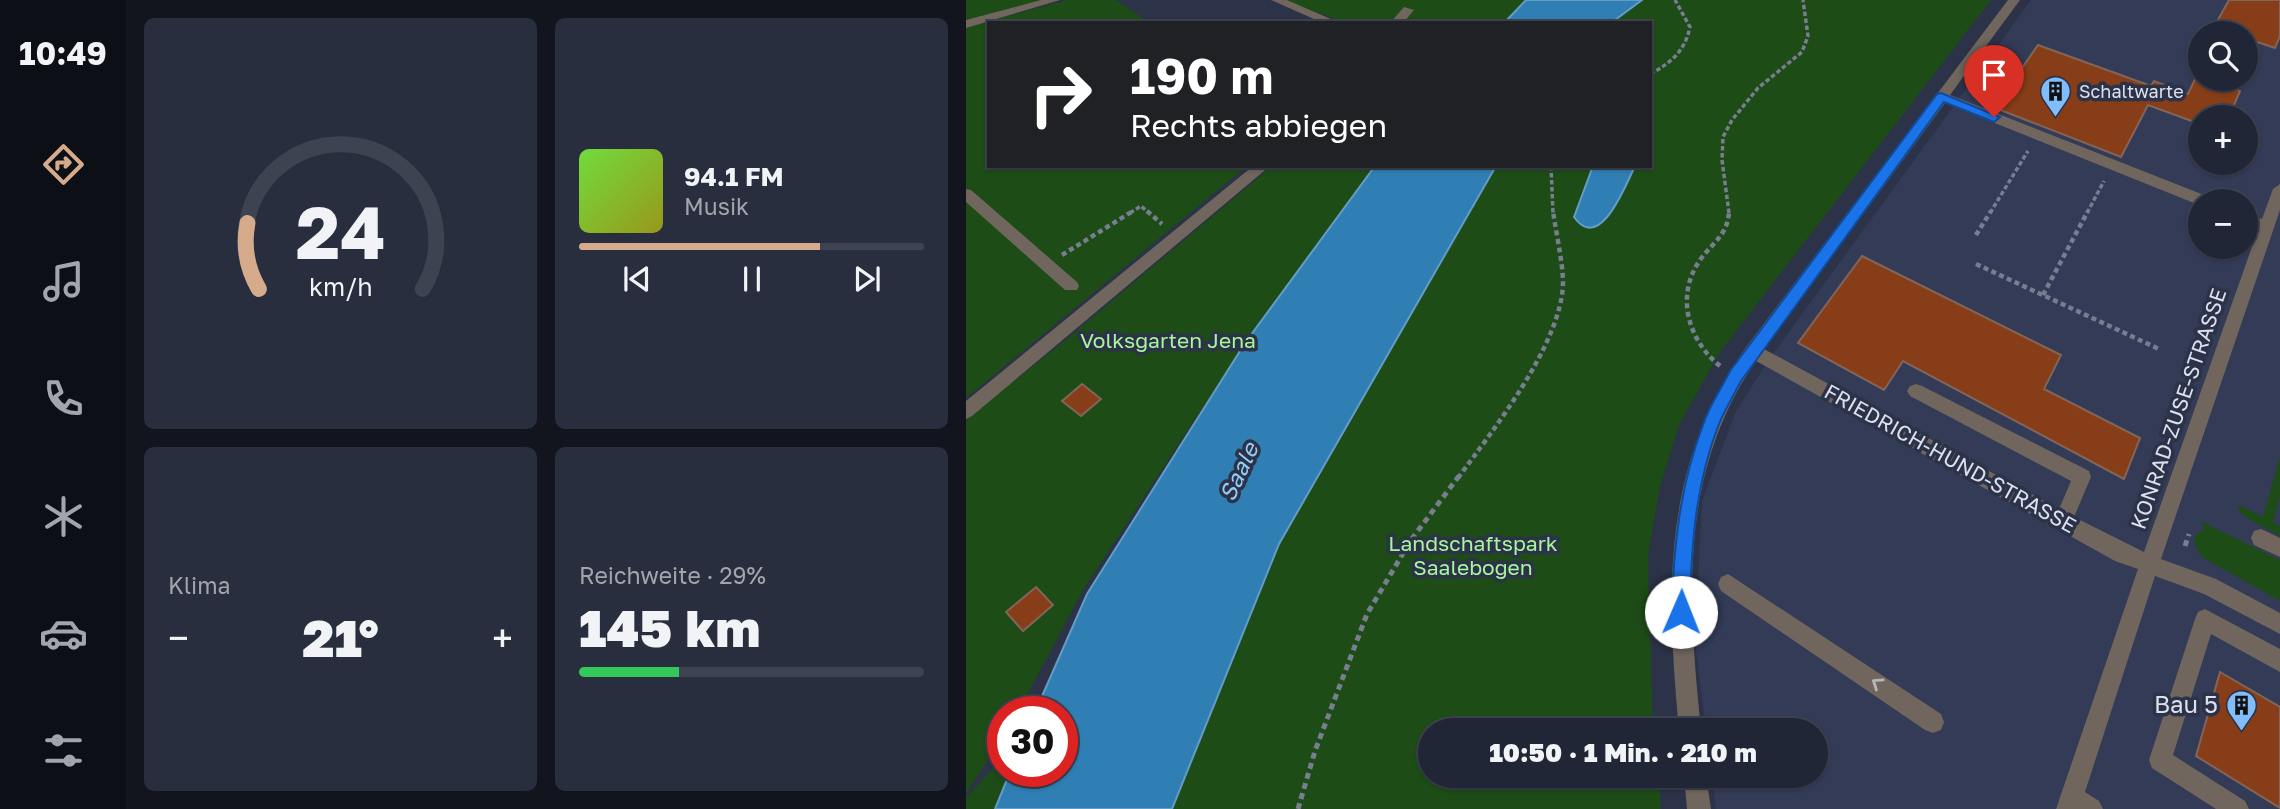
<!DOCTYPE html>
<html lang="de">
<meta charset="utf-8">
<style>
:root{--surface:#212636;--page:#292e3e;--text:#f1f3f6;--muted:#a2a5ad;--line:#3e4351;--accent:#d6ab8b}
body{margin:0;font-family:"Golos Text",sans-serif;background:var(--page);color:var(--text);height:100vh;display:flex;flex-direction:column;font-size:26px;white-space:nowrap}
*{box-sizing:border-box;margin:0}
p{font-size:23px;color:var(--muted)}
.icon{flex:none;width:38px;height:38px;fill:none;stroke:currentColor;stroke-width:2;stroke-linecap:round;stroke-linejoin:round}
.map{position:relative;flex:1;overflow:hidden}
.details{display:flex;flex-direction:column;gap:18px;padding:18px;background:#12151e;width:840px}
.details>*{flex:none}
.hud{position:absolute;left:21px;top:21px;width:665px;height:147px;border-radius:0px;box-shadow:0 2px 5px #0004,0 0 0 2px var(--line);background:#202124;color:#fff;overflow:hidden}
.fabs{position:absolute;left:1222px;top:21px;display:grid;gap:14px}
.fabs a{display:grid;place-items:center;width:70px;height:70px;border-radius:50%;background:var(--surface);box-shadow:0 2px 5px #0004,0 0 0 2px var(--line);font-size:35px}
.speed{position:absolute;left:21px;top:696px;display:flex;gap:14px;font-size:35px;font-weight:700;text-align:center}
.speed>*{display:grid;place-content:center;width:91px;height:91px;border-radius:50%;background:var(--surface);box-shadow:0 2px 5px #0004,0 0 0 2px var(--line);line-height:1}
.speed .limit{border:10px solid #d22;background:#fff;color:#111}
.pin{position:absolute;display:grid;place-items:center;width:60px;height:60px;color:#fff;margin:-72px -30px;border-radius:50% 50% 50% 0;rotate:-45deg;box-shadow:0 0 7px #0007}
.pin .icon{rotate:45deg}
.me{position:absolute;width:77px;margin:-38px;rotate:1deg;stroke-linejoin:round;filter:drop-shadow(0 0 5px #0008)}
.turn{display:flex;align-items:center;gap:24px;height:147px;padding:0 28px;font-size:32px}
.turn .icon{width:91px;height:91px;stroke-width:2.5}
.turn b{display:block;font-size:49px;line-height:60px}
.big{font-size:52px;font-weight:800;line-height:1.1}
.details .tile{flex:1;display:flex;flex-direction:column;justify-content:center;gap:10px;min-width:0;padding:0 24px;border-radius:10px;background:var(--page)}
.details .dial{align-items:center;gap:0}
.dial svg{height:182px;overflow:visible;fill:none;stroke:var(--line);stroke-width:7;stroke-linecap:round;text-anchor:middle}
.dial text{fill:var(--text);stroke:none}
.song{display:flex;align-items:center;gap:21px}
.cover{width:84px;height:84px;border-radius:10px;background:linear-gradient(135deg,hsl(100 70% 55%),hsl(60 70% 35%))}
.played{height:7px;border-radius:4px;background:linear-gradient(90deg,var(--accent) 70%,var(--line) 70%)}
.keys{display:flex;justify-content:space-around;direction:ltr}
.heat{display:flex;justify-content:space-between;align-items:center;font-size:38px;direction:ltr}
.charge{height:10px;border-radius:5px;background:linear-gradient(90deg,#34c759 29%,var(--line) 0)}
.details .tiles{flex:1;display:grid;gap:18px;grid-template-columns:repeat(2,1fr)}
.trip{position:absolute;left:452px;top:718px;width:410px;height:70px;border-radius:35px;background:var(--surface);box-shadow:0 2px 5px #0004,0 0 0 2px var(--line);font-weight:800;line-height:70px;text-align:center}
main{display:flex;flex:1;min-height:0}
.menu{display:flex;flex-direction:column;width:126px;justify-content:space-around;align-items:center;background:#0d0f16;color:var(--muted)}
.menu .icon{width:49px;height:49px}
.menu .on{color:var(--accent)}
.menu b{font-size:32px;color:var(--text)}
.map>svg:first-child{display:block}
</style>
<main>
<nav class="menu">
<b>10:49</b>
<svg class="icon on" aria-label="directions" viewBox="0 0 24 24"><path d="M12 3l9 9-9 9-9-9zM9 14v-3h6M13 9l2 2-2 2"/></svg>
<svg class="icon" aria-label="music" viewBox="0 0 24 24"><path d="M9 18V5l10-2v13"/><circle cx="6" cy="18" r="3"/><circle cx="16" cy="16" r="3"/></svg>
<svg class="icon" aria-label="phone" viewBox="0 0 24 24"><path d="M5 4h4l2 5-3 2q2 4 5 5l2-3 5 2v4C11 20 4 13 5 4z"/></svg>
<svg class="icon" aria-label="climate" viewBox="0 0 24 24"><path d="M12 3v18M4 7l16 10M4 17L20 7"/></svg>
<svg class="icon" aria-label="car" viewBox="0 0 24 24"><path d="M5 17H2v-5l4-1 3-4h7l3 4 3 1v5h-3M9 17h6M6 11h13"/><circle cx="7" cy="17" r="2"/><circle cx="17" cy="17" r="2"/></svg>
<svg class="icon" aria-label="filters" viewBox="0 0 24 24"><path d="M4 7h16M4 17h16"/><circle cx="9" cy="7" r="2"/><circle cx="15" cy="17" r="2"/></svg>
</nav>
<section class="details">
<div class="tiles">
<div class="tile dial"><svg viewBox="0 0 100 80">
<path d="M14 69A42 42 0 1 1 86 69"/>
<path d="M14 69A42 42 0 0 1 9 40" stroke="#d6ab8b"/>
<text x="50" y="56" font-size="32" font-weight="700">24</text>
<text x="50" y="72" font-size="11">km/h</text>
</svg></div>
<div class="tile">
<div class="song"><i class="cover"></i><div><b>94.1 FM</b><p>Musik</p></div></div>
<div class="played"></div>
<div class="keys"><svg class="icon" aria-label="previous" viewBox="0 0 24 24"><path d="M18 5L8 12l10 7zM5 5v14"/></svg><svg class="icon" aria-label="pause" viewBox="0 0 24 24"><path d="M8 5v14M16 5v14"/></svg><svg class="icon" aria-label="next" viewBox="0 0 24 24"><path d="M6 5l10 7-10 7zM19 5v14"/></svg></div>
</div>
<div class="tile"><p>Klima</p>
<div class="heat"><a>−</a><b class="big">21°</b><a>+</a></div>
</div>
<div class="tile"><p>Reichweite · 29%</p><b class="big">145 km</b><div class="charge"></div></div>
</div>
</section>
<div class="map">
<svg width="1314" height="809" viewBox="0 0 1314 809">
<rect width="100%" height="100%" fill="#2c3248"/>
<path fill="#333b57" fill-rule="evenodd" d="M1065 0H1314V809H750L746 775H849V730H740L729 642 736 501 770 411 804 358ZM1234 33H1279V79H1234ZM1234 117H1279V163H1234ZM1234 201H1279V247H1234Z"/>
<g fill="#1d4c17">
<path d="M0 0H81L0 21Z"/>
<path d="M101 0H150L184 23H23V166H281L0 398V27Z"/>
<path d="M319 0H560L538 23H379Z"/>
<path d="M676 0H1025L754 352 713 425 694 486 682 556 687 730H464V775H692L695 809H206L313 544 530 166H684V23H645Z"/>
<path d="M306 166H409L279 343 117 590 52 712H37V736L0 794V419L96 343Z"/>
<path d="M1314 457V496L1307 522 1314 526V536L1277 516 1272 508 1273 505 1297 517Z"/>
<path d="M1234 521 1314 560V601L1236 557 1229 545 1228 537 1238 528Z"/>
<path d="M37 757V772H44L29 809H0V798Z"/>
</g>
<g fill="#307fb4" stroke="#649cc6" stroke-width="2">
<path d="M560 0H676L645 23H538Z"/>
<path d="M409 166H530L313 544 206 809H29L44 772H96V712H69L121 594 279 343Z"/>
<path d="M627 166H669C660 184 634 254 608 217Z"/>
</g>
<g fill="#873e18" stroke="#816559" stroke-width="2">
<path d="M1263 0H1314V36L1309 48 1279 38V33H1266L1248 27Z"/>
<path d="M1072 45 1185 86 1188 81 1222 94 1231 75 1234 79H1241L1274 91 1263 117H1234V124L1182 105 1155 157 1014 102 1035 72 1049 78Z"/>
<path d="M896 256 1095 355 1078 389 1174 438 1158 479 937 361 918 390 832 343Z"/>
<path d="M116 384 135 399 115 416 96 401Z"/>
<path d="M70 587 87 605 57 631 40 612Z"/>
<path d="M1254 672 1314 707V808L1230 756Z"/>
</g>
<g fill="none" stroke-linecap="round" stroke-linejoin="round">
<g stroke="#787d90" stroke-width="3.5" stroke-dasharray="4.5 2.5" stroke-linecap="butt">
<path d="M684 74C705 63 719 51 724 27L709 0"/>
<path d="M585 166 587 213"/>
<path d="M164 213 175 206 183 213"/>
<path d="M763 213 756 160 757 137 766 120 792 88 836 52 842 36 837 0"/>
<path d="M1024 213 1062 151"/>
<path d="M1121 213 1138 181"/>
</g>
<g stroke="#787d90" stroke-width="4.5" stroke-dasharray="5 3.5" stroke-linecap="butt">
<path d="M181 211 196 224"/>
<path d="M1010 235 1025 211"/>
<path d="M96 255 167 211"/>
<path d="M1010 264 1193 349"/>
<path d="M1077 295 1122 211"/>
<path d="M754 366C722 340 709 296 734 260 747 242 762 235 763 211"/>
<path d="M492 478C527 430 598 341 597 280 596 258 590 233 587 211"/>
</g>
<g stroke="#787d90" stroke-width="5" stroke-dasharray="6 4.5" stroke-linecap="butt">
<path d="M1219 546 1223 534"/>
<path d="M332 809 349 751 401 614 445 540 493 476"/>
</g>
<g fill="#70665e" fill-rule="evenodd">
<path d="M75 0H94L0 28V20Z"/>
<path d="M305 0H321L374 23H357Z"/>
<path d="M1042 0H1054L984 95 1243 197 1245 201H1234L1233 205 979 103 798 349 1093 509 1105 481 944 396 941 391 944 386 950 384 956 386 1123 471 1125 477 1108 517 1178 552 1292 230 1279 224V213L1296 219 1307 189 1314 184V210L1195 559 1250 579 1314 613V634L1238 594 1189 576 1119 792 1133 801 1137 809H1090L1172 569 1149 561 790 361C712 473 722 601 735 730H713C700 589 695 467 781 346Z"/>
<path d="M438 7 448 10 437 23H424Z"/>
<path d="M287 166H304L6 416 0 419V401Z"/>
<path d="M0 189 5 190 111 282 113 286 111 290H99L0 202Z"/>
<path d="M1295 529 1314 538V557L1288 545 1285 538 1288 531Z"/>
<path d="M762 574 975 714 978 722 975 730 967 733 959 730 755 591 752 584 755 577Z"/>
<path d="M1239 609 1314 649V672L1245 634 1207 755 1279 801 1283 809H1250L1186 768 1183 760 1229 619 1232 612Z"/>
<path d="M718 775H740L745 809H721Z"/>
</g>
</g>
<defs><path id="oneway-chevron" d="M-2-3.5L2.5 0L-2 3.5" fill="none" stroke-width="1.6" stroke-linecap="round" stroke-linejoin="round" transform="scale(1.75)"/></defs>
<use stroke="#b6b6bc" href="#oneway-chevron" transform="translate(911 683) rotate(-146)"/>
<path fill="#1a73e8" stroke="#114b97" stroke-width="2" d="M975 93 1034 117 1028 122 978 102 775 381C768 395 759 409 753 424 729 484 725 549 724 612L722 619 715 621 708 619 706 612C707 548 714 485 737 425 743 406 755 389 764 371L971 94Z"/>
<defs>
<symbol id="building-pin" viewBox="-11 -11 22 30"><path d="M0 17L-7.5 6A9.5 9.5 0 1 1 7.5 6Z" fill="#81bdfa" stroke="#2c3248"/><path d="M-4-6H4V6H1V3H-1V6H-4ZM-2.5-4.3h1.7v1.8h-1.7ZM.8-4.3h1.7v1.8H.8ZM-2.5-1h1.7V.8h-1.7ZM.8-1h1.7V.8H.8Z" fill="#111"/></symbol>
</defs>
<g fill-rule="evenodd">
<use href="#building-pin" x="1072" y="74" width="35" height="47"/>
<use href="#building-pin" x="1258" y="688" width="35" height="47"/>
</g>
<g text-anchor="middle" stroke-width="7" stroke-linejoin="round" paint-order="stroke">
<g font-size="18" fill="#dce1ef" stroke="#2c3248" text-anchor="start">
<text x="1113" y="98">Schaltwarte</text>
</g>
<g font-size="21" fill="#a7f59c" stroke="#2c3248">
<text x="202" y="348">Volksgarten Jena</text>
<text x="507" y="551">Landschaftspark<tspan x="507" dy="24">Saalebogen</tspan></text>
</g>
<g font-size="21" fill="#dce1ef" stroke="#2c3248">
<text transform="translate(1213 409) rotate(-71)" y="7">KONRAD-ZUSE-STRASSE</text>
<text transform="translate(984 459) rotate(29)" y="7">FRIEDRICH-HUND-STRASSE</text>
</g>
<g font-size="23" font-style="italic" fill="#94ccf8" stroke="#2c3248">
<text transform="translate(273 472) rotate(-65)" y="8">Saale</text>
</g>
<g font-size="24" fill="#dce1ef" stroke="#2c3248" text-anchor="end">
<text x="1252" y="713">Bau 5</text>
</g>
</g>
</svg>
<div class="fabs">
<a><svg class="icon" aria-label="search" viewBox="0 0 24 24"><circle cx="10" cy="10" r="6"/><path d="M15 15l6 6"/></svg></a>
<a>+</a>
<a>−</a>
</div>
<div class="speed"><div class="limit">30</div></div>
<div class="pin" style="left:1028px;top:117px;background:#d93025"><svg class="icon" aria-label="arrive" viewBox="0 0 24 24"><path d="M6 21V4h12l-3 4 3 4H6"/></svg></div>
<svg class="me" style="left:715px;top:612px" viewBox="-20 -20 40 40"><circle r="19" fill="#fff"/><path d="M0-13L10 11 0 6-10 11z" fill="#1a73e8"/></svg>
<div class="trip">10:50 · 1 Min. · 210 m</div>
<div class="hud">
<div class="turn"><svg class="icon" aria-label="right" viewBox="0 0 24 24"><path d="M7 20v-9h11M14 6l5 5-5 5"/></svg><div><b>190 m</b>Rechts abbiegen</div></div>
</div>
</div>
</main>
